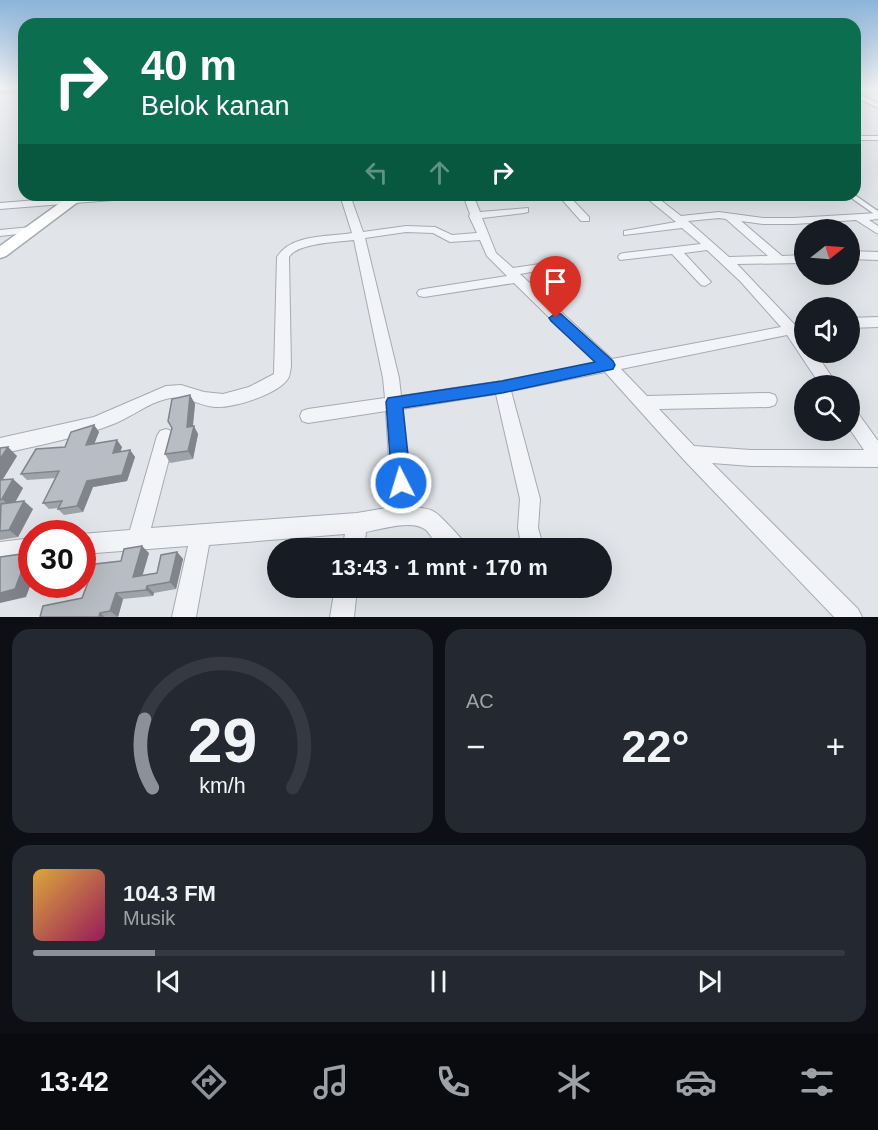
<!DOCTYPE html>
<html lang="id">
<meta charset="utf-8">
<style>
:root{--surface:#171b24;--page:#242831;--text:#f1f3f6;--muted:#9ea1a6;--line:#363941;--accent:#8c9099}
body{margin:0;font-family:Arial,sans-serif;background:var(--page);color:var(--text);height:100vh;display:flex;flex-direction:column;font-size:22px;white-space:nowrap}
*{box-sizing:border-box;margin:0}
p{font-size:20px;color:var(--muted)}
.icon{flex:none;width:33px;height:33px;fill:none;stroke:currentColor;stroke-width:2;stroke-linecap:round;stroke-linejoin:round}
.map{position:relative;height:617px;overflow:hidden}
.side{display:flex;flex-direction:column;gap:12px;padding:12px;background:#0d0f14;flex:1}
.side>*{flex:none}
.guide{position:absolute;left:18px;top:18px;width:843px;height:183px;border-radius:18px;box-shadow:0 6px 24px #0002;background:#0b6e4f;color:#fff;overflow:hidden}
.needle{width:39px;rotate:73deg}
.tools{position:absolute;left:794px;top:219px;display:grid;gap:12px}
.tools a{display:grid;place-items:center;width:66px;height:66px;border-radius:50%;background:var(--surface);box-shadow:0 6px 24px #0002;font-size:30px}
.speed{position:absolute;left:18px;top:520px;display:flex;gap:12px;font-size:30px;font-weight:700;text-align:center}
.speed>*{display:grid;place-content:center;width:78px;height:78px;border-radius:50%;background:var(--surface);box-shadow:0 6px 24px #0002;line-height:1}
.speed .limit{border:9px solid #d22;background:#fff;color:#111}
.pin{position:absolute;display:grid;place-items:center;width:51px;height:51px;color:#fff;margin:-62px -26px;border-radius:50% 50% 50% 0;rotate:-45deg;box-shadow:0 0 6px #0007}
.pin .icon{rotate:45deg}
.me{position:absolute;width:66px;margin:-33px;rotate:355deg;stroke-linejoin:round;filter:drop-shadow(0 0 4px #0008)}
.turn{display:flex;align-items:center;gap:21px;height:126px;padding:0 24px;font-size:27px}
.turn .icon{width:78px;height:78px;stroke-width:2.5}
.turn b{display:block;font-size:42px;line-height:51px}
.lanes{display:flex;align-items:center;height:57px;padding:0 24px;background:#0003;justify-content:center;gap:30px;direction:ltr}
.lanes .off{opacity:.35}
.big{font-size:45px;font-weight:700;line-height:1.1}
.side .tile{flex:1;display:flex;flex-direction:column;justify-content:center;gap:9px;min-width:0;padding:0 21px;border-radius:18px;background:var(--page)}
.side .dial{align-items:center;gap:0}
.dial svg{height:156px;overflow:visible;fill:none;stroke:var(--line);stroke-width:7;stroke-linecap:round;text-anchor:middle}
.dial text{fill:var(--text);stroke:none}
.song{display:flex;align-items:center;gap:18px}
.cover{width:72px;height:72px;border-radius:9px;background:linear-gradient(135deg,hsl(40 70% 55%),hsl(330 70% 35%))}
.played{height:6px;border-radius:3px;background:linear-gradient(90deg,var(--accent) 15%,var(--line) 15%)}
.keys{display:flex;justify-content:space-around;direction:ltr}
.heat{display:flex;justify-content:space-between;align-items:center;font-size:33px;direction:ltr}
.side .tiles{flex:1;display:grid;gap:12px;grid-template-columns:1fr 1fr}
.tile:last-child{grid-column:span 2}
.trip{position:absolute;left:267px;top:538px;width:345px;height:60px;border-radius:30px;background:var(--surface);box-shadow:0 6px 24px #0002;font-weight:700;line-height:60px;text-align:center}
.dock{display:flex;height:96px;justify-content:space-around;align-items:center;background:#090b0e;color:var(--muted)}
.dock .icon{width:42px;height:42px}
.dock .on{color:var(--accent)}
.dock b{font-size:27px;color:var(--text)}
.map>svg:first-child{display:block}
</style>
<div class="map">
<svg width="878" height="617" viewBox="0 0 878 617">
<rect width="100%" height="100%" fill="#e1e4e8"/>
<g fill="none" stroke-linecap="round" stroke-linejoin="round">
<defs>
<path id="lane" d="M851 195 878 214"/>
<g id="street">
<path d="M855 92 878 103V108L855 97Z"/>
<rect x="855" y="136" width="23" height="4"/>
<path d="M100 195H143L138 198 0 209V203Z"/>
<path d="M340 195H350L363 232 406 226 435 227 452 235 477 233 469 216 470 214 463 195H473L480 212 528 208V212L524 213 482 218 496 253 513 268 560 261 562 264 560 267 520 274 612 359 781 327 741 282 707 250 684 253 711 282 705 286 701 285 672 254 620 260 618 257 620 254 624 253 701 244 682 228 624 235V231L676 222 643 195H654L681 216 719 212 763 218H794L878 213V219L869 220 878 226V234L856 220 794 224H763L741 221 782 256 804 255V263L737 264 794 324 804 322V332L800 333 804 337V352H815L838 386H821L787 335 621 369 647 396 769 393 775 395 777 400 775 405 769 407 659 409 694 446 751 450H864L849 428V407L855 409 878 441V467L751 466 712 463 858 609 862 617H834L684 460 605 372 511 391 540 499 538 528 544 549H522L518 528 520 499 496 394 402 409 412 507C420 508 430 508 436 513 441 516 467 544 469 549H440C435 543 431 535 426 530 412 519 382 529 366 532L364 549H342L345 534 209 545 196 617H172L188 546 82 554 81 534 130 530 157 436 160 431 166 429 172 431 175 436 151 528 357 513 392 507 386 411 308 423 302 421 300 416 302 411 308 409 385 398 383 378 354 240C338 242 297 243 289 257L291 367C290 371 290 377 287 380 276 395 233 408 215 407 197 405 184 394 166 399 148 403 133 416 116 423 79 438 39 445 0 454V438L94 417 166 386 181 385 204 392 223 394 249 387 274 374 277 257C291 234 328 237 352 233ZM719 218 726 219 768 256 729 257 688 221ZM406 232 433 233 450 242 480 240 487 256 507 276 424 289 419 290 417 293 419 296 424 297 514 283 596 363 502 381 401 396 399 378 365 238Z"/>
<path d="M558 195H568L589 217V221H581Z"/>
<path d="M31 227 37 230 35 232 0 236V230Z"/>
<path d="M849 251 878 252V260L849 259Z"/>
<path d="M878 317V327L849 328V318Z"/>
<path d="M32 538V560L0 564V542Z"/>
<path d="M335 588H357L354 617H330Z"/>
</g>
<path id="secondary" d="M71 195H87L6 256 0 258V246Z"/>
</defs>
<use href="#lane" stroke="#a6abb2" stroke-width="7"/>
<use href="#street" stroke="#a6abb2" stroke-width="2"/>
<use href="#secondary" stroke="#a6abb2" stroke-width="3"/>
<use href="#lane" stroke="#f3f4f7" stroke-width="4.5"/>
<use href="#street" fill="#f3f4f7" fill-rule="evenodd"/>
<use href="#secondary" fill="#fff" fill-rule="evenodd"/>
</g>
<g fill="#9ea3a9">
<path d="M0 88H24V93L0 94Z"/>
<path d="M190 395 195 404 193 426 198 434 193 459 170 463 165 454Z"/>
<path d="M94 425 99 432 94 444 122 447 120 452 130 450 135 457 127 481 93 487 83 512 64 515 58 509 59 508 49 509 43 503 56 478 27 480 21 474 65 447Z"/>
<path d="M0 448 17 456 2 480 23 488 15 502 33 509 18 537 0 540Z"/>
<path d="M177 552 183 559 176 589 154 593 153 596 123 599 118 617H40L82 598 121 561 149 553 142 576 157 573Z"/>
</g>
<g fill="#81848a">
<path d="M190 395 195 404 192 433 194 426 198 434 193 459 188 451 187 427Z"/>
<path d="M94 425 99 432 91 452 86 445Z"/>
<path d="M117 440 122 447 118 459 113 453Z"/>
<path d="M8 447 17 456 0 484V459Z"/>
<path d="M130 450 135 457 127 481 93 487 83 512 77 506 87 481Z"/>
<path d="M13 479 23 488 12 508 2 499Z"/>
<path d="M24 501 33 509 18 537 9 530Z"/>
<path d="M32 544V581L26 597 0 603V593Z"/>
<path d="M142 546 149 553 140 584 133 577Z"/>
<path d="M177 552 183 559 176 589 170 582Z"/>
<path d="M147 586 154 593 153 596 146 590Z"/>
<path d="M116 593 123 599 118 617 110 611Z"/>
<path d="M100 613 105 617H99Z"/>
</g>
<g fill="#b8bdc5" stroke="#81848a" stroke-width="1.5">
<path d="M0 88H24V90L0 91Z"/>
<path d="M190 395 187 427 194 426 188 451 165 454 172 428 168 421 172 399Z"/>
<path d="M94 425 86 445 117 440 113 453 130 450 122 475 87 481 77 506 58 509 62 501 43 503 59 471 21 474 36 449 65 447 71 432Z"/>
<path d="M8 447 0 459V448Z"/>
<path d="M13 479 2 499 0 500V480Z"/>
<path d="M24 501 9 530 0 531 1 504Z"/>
<path d="M32 541V544L15 589 0 593V557L21 554 24 542Z"/>
<path d="M142 546 133 577 157 573 161 555 177 552 170 582 147 586 146 590 116 593 110 611 100 613 99 617H40L43 606 82 598 95 564 121 561 124 549Z"/>
</g>
<linearGradient id="sky" x2="0" y2="1"><stop stop-color="#8bb4da"/><stop offset="0.51" stop-color="#f2f3f5"/><stop offset="1" stop-color="#f2f3f5" stop-opacity="0"/></linearGradient>
<rect width="878" height="174" fill="url(#sky)"/>
<path fill="#1a73e8" stroke="#114b97" stroke-width="1.5" d="M556 313 561 314 613 361 615 365 613 369 502 393 403 408 411 483 408 490 401 492 395 490 392 483 386 402 388 398 502 381 595 362 551 321 549 318Z"/>
</svg>
<div class="tools">
<a><svg class="needle" viewBox="-14 -14 28 28"><path d="M0-13l5 13h-10z" fill="#e53935"/><path d="M0 13l5-13h-10z" fill="#9ea1a6"/></svg></a>
<a><svg class="icon" aria-label="sound" viewBox="0 0 24 24"><path d="M4 9h4l5-4v14l-5-4H4zM17 9q2 3 0 6"/></svg></a>
<a><svg class="icon" aria-label="search" viewBox="0 0 24 24"><circle cx="10" cy="10" r="6"/><path d="M15 15l6 6"/></svg></a>
</div>
<div class="speed"><div class="limit">30</div></div>
<div class="pin" style="left:556px;top:318px;background:#d93025"><svg class="icon" aria-label="arrive" viewBox="0 0 24 24"><path d="M6 21V4h12l-3 4 3 4H6"/></svg></div>
<svg class="me" style="left:401px;top:483px" viewBox="-20 -20 40 40"><circle r="17" fill="#1a73e8" stroke="#fff" stroke-width="3"/><path d="M0-11L8 9 0 5-8 9z" fill="#fff"/></svg>
<div class="trip">13:43 · 1 mnt · 170 m</div>
<div class="guide">
<div class="turn"><svg class="icon" aria-label="right" viewBox="0 0 24 24"><path d="M7 20v-9h11M14 6l5 5-5 5"/></svg><div><b>40 m</b>Belok kanan</div></div>
<div class="lanes"><svg class="icon off" aria-label="left" viewBox="0 0 24 24"><path d="M17 20v-9H6M10 6l-5 5 5 5"/></svg><svg class="icon off" aria-label="ahead" viewBox="0 0 24 24"><path d="M12 20V5M6 11l6-6 6 6"/></svg><svg class="icon" aria-label="right" viewBox="0 0 24 24"><path d="M7 20v-9h11M14 6l5 5-5 5"/></svg></div>
</div>
</div>
<section class="side">
<div class="tiles">
<div class="tile dial"><svg viewBox="0 0 100 80">
<path d="M14 69A42 42 0 1 1 86 69"/>
<path d="M14 69A42 42 0 0 1 10 34" stroke="#8c9099"/>
<text x="50" y="56" font-size="32" font-weight="700">29</text>
<text x="50" y="72" font-size="11">km/h</text>
</svg></div>
<div class="tile"><p>AC</p>
<div class="heat"><a>−</a><b class="big">22°</b><a>+</a></div>
</div>
<div class="tile">
<div class="song"><i class="cover"></i><div><b>104.3 FM</b><p>Musik</p></div></div>
<div class="played"></div>
<div class="keys"><svg class="icon" aria-label="previous" viewBox="0 0 24 24"><path d="M18 5L8 12l10 7zM5 5v14"/></svg><svg class="icon" aria-label="pause" viewBox="0 0 24 24"><path d="M8 5v14M16 5v14"/></svg><svg class="icon" aria-label="next" viewBox="0 0 24 24"><path d="M6 5l10 7-10 7zM19 5v14"/></svg></div>
</div>
</div>
</section>
<nav class="dock">
<b>13:42</b>
<svg class="icon on" aria-label="directions" viewBox="0 0 24 24"><path d="M12 3l9 9-9 9-9-9zM9 14v-3h6M13 9l2 2-2 2"/></svg>
<svg class="icon" aria-label="music" viewBox="0 0 24 24"><path d="M9 18V5l10-2v13"/><circle cx="6" cy="18" r="3"/><circle cx="16" cy="16" r="3"/></svg>
<svg class="icon" aria-label="phone" viewBox="0 0 24 24"><path d="M5 4h4l2 5-3 2q2 4 5 5l2-3 5 2v4C11 20 4 13 5 4z"/></svg>
<svg class="icon" aria-label="climate" viewBox="0 0 24 24"><path d="M12 3v18M4 7l16 10M4 17L20 7"/></svg>
<svg class="icon" aria-label="car" viewBox="0 0 24 24"><path d="M5 17H2v-5l4-1 3-4h7l3 4 3 1v5h-3M9 17h6M6 11h13"/><circle cx="7" cy="17" r="2"/><circle cx="17" cy="17" r="2"/></svg>
<svg class="icon" aria-label="filters" viewBox="0 0 24 24"><path d="M4 7h16M4 17h16"/><circle cx="9" cy="7" r="2"/><circle cx="15" cy="17" r="2"/></svg>
</nav>
